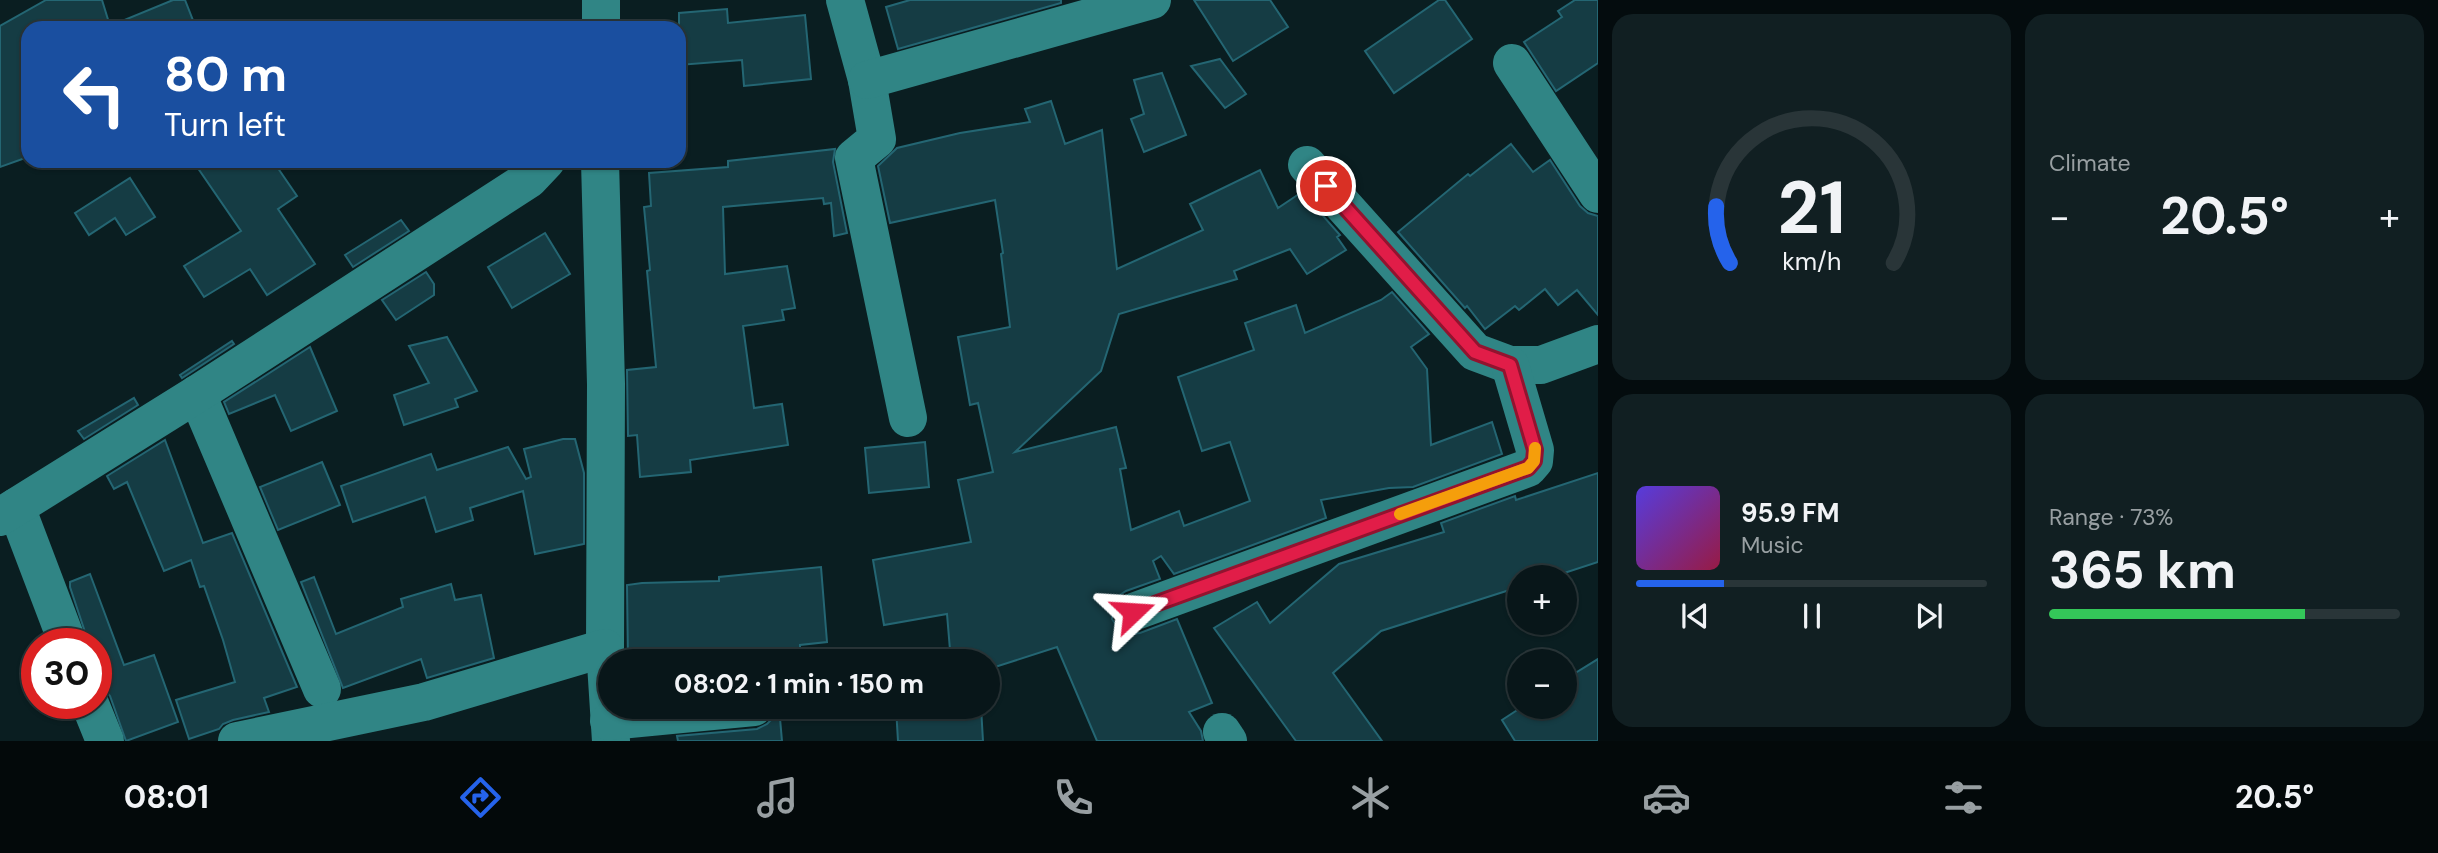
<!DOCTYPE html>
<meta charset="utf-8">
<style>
:root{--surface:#081619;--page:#111f22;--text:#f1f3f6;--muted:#989fa2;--line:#293538;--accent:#2563eb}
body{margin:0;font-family:"DM Sans",sans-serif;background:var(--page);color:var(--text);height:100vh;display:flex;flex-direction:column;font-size:26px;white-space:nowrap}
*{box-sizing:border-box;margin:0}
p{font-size:23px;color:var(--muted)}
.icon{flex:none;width:38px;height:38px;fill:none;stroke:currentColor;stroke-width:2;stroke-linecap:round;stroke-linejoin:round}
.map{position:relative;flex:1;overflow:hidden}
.side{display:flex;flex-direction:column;gap:14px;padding:14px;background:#040c0e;width:840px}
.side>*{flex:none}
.banner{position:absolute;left:21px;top:21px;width:665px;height:147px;border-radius:21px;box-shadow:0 2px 5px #0004,0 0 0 2px var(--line);background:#1a4fa0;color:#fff;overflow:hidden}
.tools{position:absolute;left:1507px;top:565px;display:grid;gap:14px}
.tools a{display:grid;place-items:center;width:70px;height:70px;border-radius:50%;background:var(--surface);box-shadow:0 2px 5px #0004,0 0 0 2px var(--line);font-size:35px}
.speed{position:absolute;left:21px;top:628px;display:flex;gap:14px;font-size:35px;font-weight:700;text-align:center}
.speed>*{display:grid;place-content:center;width:91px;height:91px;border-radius:50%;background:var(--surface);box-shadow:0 2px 5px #0004,0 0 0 2px var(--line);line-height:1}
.speed .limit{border:10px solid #d22;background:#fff;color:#111}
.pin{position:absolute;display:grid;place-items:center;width:60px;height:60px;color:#fff;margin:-30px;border:4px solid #fff;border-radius:50%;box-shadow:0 2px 7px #0007}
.me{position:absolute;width:77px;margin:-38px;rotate:70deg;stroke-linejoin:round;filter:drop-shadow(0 0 5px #0008)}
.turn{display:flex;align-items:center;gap:24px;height:147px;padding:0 28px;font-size:32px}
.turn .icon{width:91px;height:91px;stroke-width:2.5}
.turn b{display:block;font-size:49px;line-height:60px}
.big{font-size:52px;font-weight:700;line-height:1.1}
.side .card{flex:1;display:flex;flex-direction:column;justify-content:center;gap:10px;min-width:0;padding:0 24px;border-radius:21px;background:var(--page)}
.side .dial{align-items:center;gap:0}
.dial svg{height:182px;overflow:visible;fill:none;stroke:var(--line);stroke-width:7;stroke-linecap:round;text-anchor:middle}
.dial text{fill:var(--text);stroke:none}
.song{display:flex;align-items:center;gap:21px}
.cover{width:84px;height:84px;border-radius:10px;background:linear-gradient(135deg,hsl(250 70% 55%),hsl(340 70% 35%))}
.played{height:7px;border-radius:4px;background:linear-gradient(90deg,var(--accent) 25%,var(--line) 25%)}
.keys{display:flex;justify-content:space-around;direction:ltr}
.heat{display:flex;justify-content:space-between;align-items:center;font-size:38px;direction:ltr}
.charge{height:10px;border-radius:5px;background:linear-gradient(90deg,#34c759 73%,var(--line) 0)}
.side .tiles{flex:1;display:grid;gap:14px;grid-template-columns:repeat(2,1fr)}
.trip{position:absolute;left:598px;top:649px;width:402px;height:70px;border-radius:35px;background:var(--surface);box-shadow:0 2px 5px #0004,0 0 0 2px var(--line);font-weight:700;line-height:70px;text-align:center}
.tabs{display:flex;height:112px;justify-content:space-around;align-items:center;background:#03090a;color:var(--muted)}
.tabs .icon{width:49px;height:49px}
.tabs .active{color:var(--accent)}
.tabs b{font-size:32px;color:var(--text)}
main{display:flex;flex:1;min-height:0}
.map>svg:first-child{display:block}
</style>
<main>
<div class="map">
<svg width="1598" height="741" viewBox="0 0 1598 741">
<rect width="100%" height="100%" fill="#0a1e21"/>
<g fill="#153c44" stroke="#246673" stroke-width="2">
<path d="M46 0H102L110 26 173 0H185L196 28H28V157L0 167V26Z"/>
<path d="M910 0H1061V3L898 49 886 7Z"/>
<path d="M1194 0H1270L1288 27 1233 61Z"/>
<path d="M1439 0H1445L1472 39 1394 93 1365 51Z"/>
<path d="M1575 0H1598V63L1556 91 1524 42 1562 17 1558 11Z"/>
<path d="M727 9 728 23 805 15 811 79 744 86 742 60 679 65V13Z"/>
<path d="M1220 59 1246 94 1225 108 1191 66Z"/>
<path d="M1162 73 1186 135 1144 152 1131 119 1144 114 1134 80Z"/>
<path d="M1051 101 1065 144 1102 130 1117 269 1203 230 1190 204 1260 170 1278 208 1302 192 1340 235 1337 237 1346 250 1307 274 1290 249 1234 271 1237 279 1119 314 1101 371 1015 452 1116 427 1126 468 1120 469 1131 530 1179 511 1184 526 1250 501 1230 442 1202 451 1178 377 1254 350 1245 323 1296 305 1305 333 1381 300 1392 292 1429 334 1411 347 1427 369 1431 445 1492 422 1502 454 1413 487 1389 488 1321 500 1326 518 1174 574 1161 556 1153 561 1160 579 1126 591 1117 597 1112 608V619L1118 628 1130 634 1140 633 1177 619 1212 703 1189 712 1201 731 1203 741H1097L1057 647 989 669V662H951L947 614 884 625 873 560 971 542 958 480 993 472 978 403 970 405 958 337 1010 327 1001 254 1003 253 995 200 890 223 878 166 897 148 960 133 1030 122 1025 109Z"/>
<path d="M1511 144 1533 172 1550 160 1580 206 1588 213 1598 216V315L1577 290 1558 305 1545 289 1519 310 1515 306 1485 329 1467 306 1465 308 1398 232 1468 174 1470 176Z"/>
<path d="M835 149 833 162 847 233 834 236 831 203 824 204 823 198 723 207 725 274 787 266 795 308 782 310 784 320 743 326 754 408 782 404 788 445 690 460 691 472 640 477 637 435 628 436 627 370 656 367 647 271 650 270 644 207 651 206 649 173 728 167V161Z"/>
<path d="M193 161H273L297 196 278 209 315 264 267 295 250 269 204 297 184 266 241 231Z"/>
<path d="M130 178 155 217 126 235 115 218 89 235 75 213Z"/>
<path d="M401 220 409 231 353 267 345 255Z"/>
<path d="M545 233 570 274 512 308 488 267Z"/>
<path d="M426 272 434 284V295L396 320 382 300Z"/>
<path d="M447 337 477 391 455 399 458 407 404 425 394 395 429 383 409 346Z"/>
<path d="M232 341 234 344 182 378 180 375Z"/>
<path d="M310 347 337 411 291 431 275 395 229 414 224 402Z"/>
<path d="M134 398 138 405 84 439 78 431Z"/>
<path d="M563 439H575L584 473V544L535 554 523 491 470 508 473 520 436 532 425 497 353 522 341 486 431 454 437 470 508 447 526 479 531 477 524 449Z"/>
<path d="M165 440 203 543 232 533 297 687 264 698 269 712 233 720 223 724 219 729 189 739 176 700 235 682 223 640 204 586 200 587 191 560 164 571 127 482 114 489 107 476Z"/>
<path d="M925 442 929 487 869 493 865 448Z"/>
<path d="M322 462 340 505 278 530 260 487Z"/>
<path d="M1598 473V562L1549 578H1519V587L1381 631 1333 673 1382 741H1296L1214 628 1257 602 1270 623 1339 564 1444 532 1441 523 1515 496 1516 500Z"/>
<path d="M821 567 827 642 800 645V653L749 658V662H628L627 585 642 583 719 581V577Z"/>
<path d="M90 574 124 665 154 655 178 722 126 741 110 696 103 687 96 667V644H89L70 587V582Z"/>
<path d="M314 577 336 634 403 607 401 599 451 584 455 600 481 595 494 658 427 678 421 659 343 688 301 582Z"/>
<path d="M1598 659V741H1515L1502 720 1522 707H1564V680Z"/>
<path d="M776 707H779L782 741H678L677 736 757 729 767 724 774 717Z"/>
<path d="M896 707H981L983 741H898Z"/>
</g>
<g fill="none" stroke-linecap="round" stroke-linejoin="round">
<g stroke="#308585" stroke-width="38">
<path d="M845 0 867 80 877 139 854 158 908 418"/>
<path d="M601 28V0"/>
<path d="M1512 63 1598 194"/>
<path d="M867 80 1152 0"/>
<path d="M600 161 606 384 605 648 611 741"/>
<path d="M1307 165 1475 352 1510 365H1541L1598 344"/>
<path d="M197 394 322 689"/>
<path d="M16 507 68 644"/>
<path d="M0 517 197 394 529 179 546 161"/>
<path d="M1133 612 1528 468 1534 461 1535 450 1510 365"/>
<path d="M90 704 105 741"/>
<path d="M609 721 754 707"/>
<path d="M1222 732 1228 741"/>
<path d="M237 741 424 702 605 648"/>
</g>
</g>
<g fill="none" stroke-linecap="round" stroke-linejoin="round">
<defs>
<path id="route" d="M1133 612 1528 468 1534 461 1535 450 1510 365 1475 352 1326 186"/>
</defs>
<use href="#route" stroke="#92132f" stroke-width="18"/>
<use href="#route" stroke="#e11d48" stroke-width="12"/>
<path stroke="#f59e0b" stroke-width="12" d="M1400 514 1528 468 1534 461 1535 448"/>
</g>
</svg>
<div class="tools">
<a>+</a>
<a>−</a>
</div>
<div class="speed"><div class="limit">30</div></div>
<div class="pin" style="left:1326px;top:186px;background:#d93025"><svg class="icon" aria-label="arrive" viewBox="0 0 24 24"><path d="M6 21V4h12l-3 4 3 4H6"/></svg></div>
<svg class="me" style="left:1133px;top:612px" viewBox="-20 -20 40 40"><path d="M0-17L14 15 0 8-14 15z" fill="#e11d48" stroke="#fff" stroke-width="4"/></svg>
<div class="trip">08:02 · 1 min · 150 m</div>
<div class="banner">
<div class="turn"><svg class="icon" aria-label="left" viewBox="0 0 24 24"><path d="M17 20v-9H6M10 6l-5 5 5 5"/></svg><div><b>80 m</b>Turn left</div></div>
</div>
</div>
<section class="side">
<div class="tiles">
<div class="card dial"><svg viewBox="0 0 100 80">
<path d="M14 69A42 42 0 1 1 86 69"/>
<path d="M14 69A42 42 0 0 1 8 44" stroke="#2563eb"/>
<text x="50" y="56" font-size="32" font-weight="700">21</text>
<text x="50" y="72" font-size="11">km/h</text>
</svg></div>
<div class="card"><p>Climate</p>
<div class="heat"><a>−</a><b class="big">20.5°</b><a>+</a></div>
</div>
<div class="card">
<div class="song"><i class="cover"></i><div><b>95.9 FM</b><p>Music</p></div></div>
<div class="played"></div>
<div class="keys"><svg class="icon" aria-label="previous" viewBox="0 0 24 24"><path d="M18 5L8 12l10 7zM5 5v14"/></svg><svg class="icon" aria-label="pause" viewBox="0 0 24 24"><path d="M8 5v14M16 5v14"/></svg><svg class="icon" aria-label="next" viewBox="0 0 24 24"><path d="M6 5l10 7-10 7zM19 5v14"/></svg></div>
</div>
<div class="card"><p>Range · 73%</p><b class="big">365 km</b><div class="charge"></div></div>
</div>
</section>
</main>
<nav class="tabs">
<b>08:01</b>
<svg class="icon active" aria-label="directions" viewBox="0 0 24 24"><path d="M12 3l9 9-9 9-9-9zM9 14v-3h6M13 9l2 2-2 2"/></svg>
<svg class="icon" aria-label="music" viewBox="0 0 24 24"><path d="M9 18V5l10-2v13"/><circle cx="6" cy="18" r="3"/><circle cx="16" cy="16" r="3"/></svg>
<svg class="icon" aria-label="phone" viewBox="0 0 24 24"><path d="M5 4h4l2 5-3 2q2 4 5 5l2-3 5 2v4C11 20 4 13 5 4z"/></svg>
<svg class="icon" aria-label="climate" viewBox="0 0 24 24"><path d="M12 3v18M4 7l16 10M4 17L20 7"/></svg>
<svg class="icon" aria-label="car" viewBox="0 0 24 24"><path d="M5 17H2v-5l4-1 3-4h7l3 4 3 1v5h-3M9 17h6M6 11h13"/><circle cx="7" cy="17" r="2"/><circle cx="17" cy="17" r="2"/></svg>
<svg class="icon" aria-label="filters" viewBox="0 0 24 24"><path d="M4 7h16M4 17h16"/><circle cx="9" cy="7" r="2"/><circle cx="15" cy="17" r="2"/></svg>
<b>20.5°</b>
</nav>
